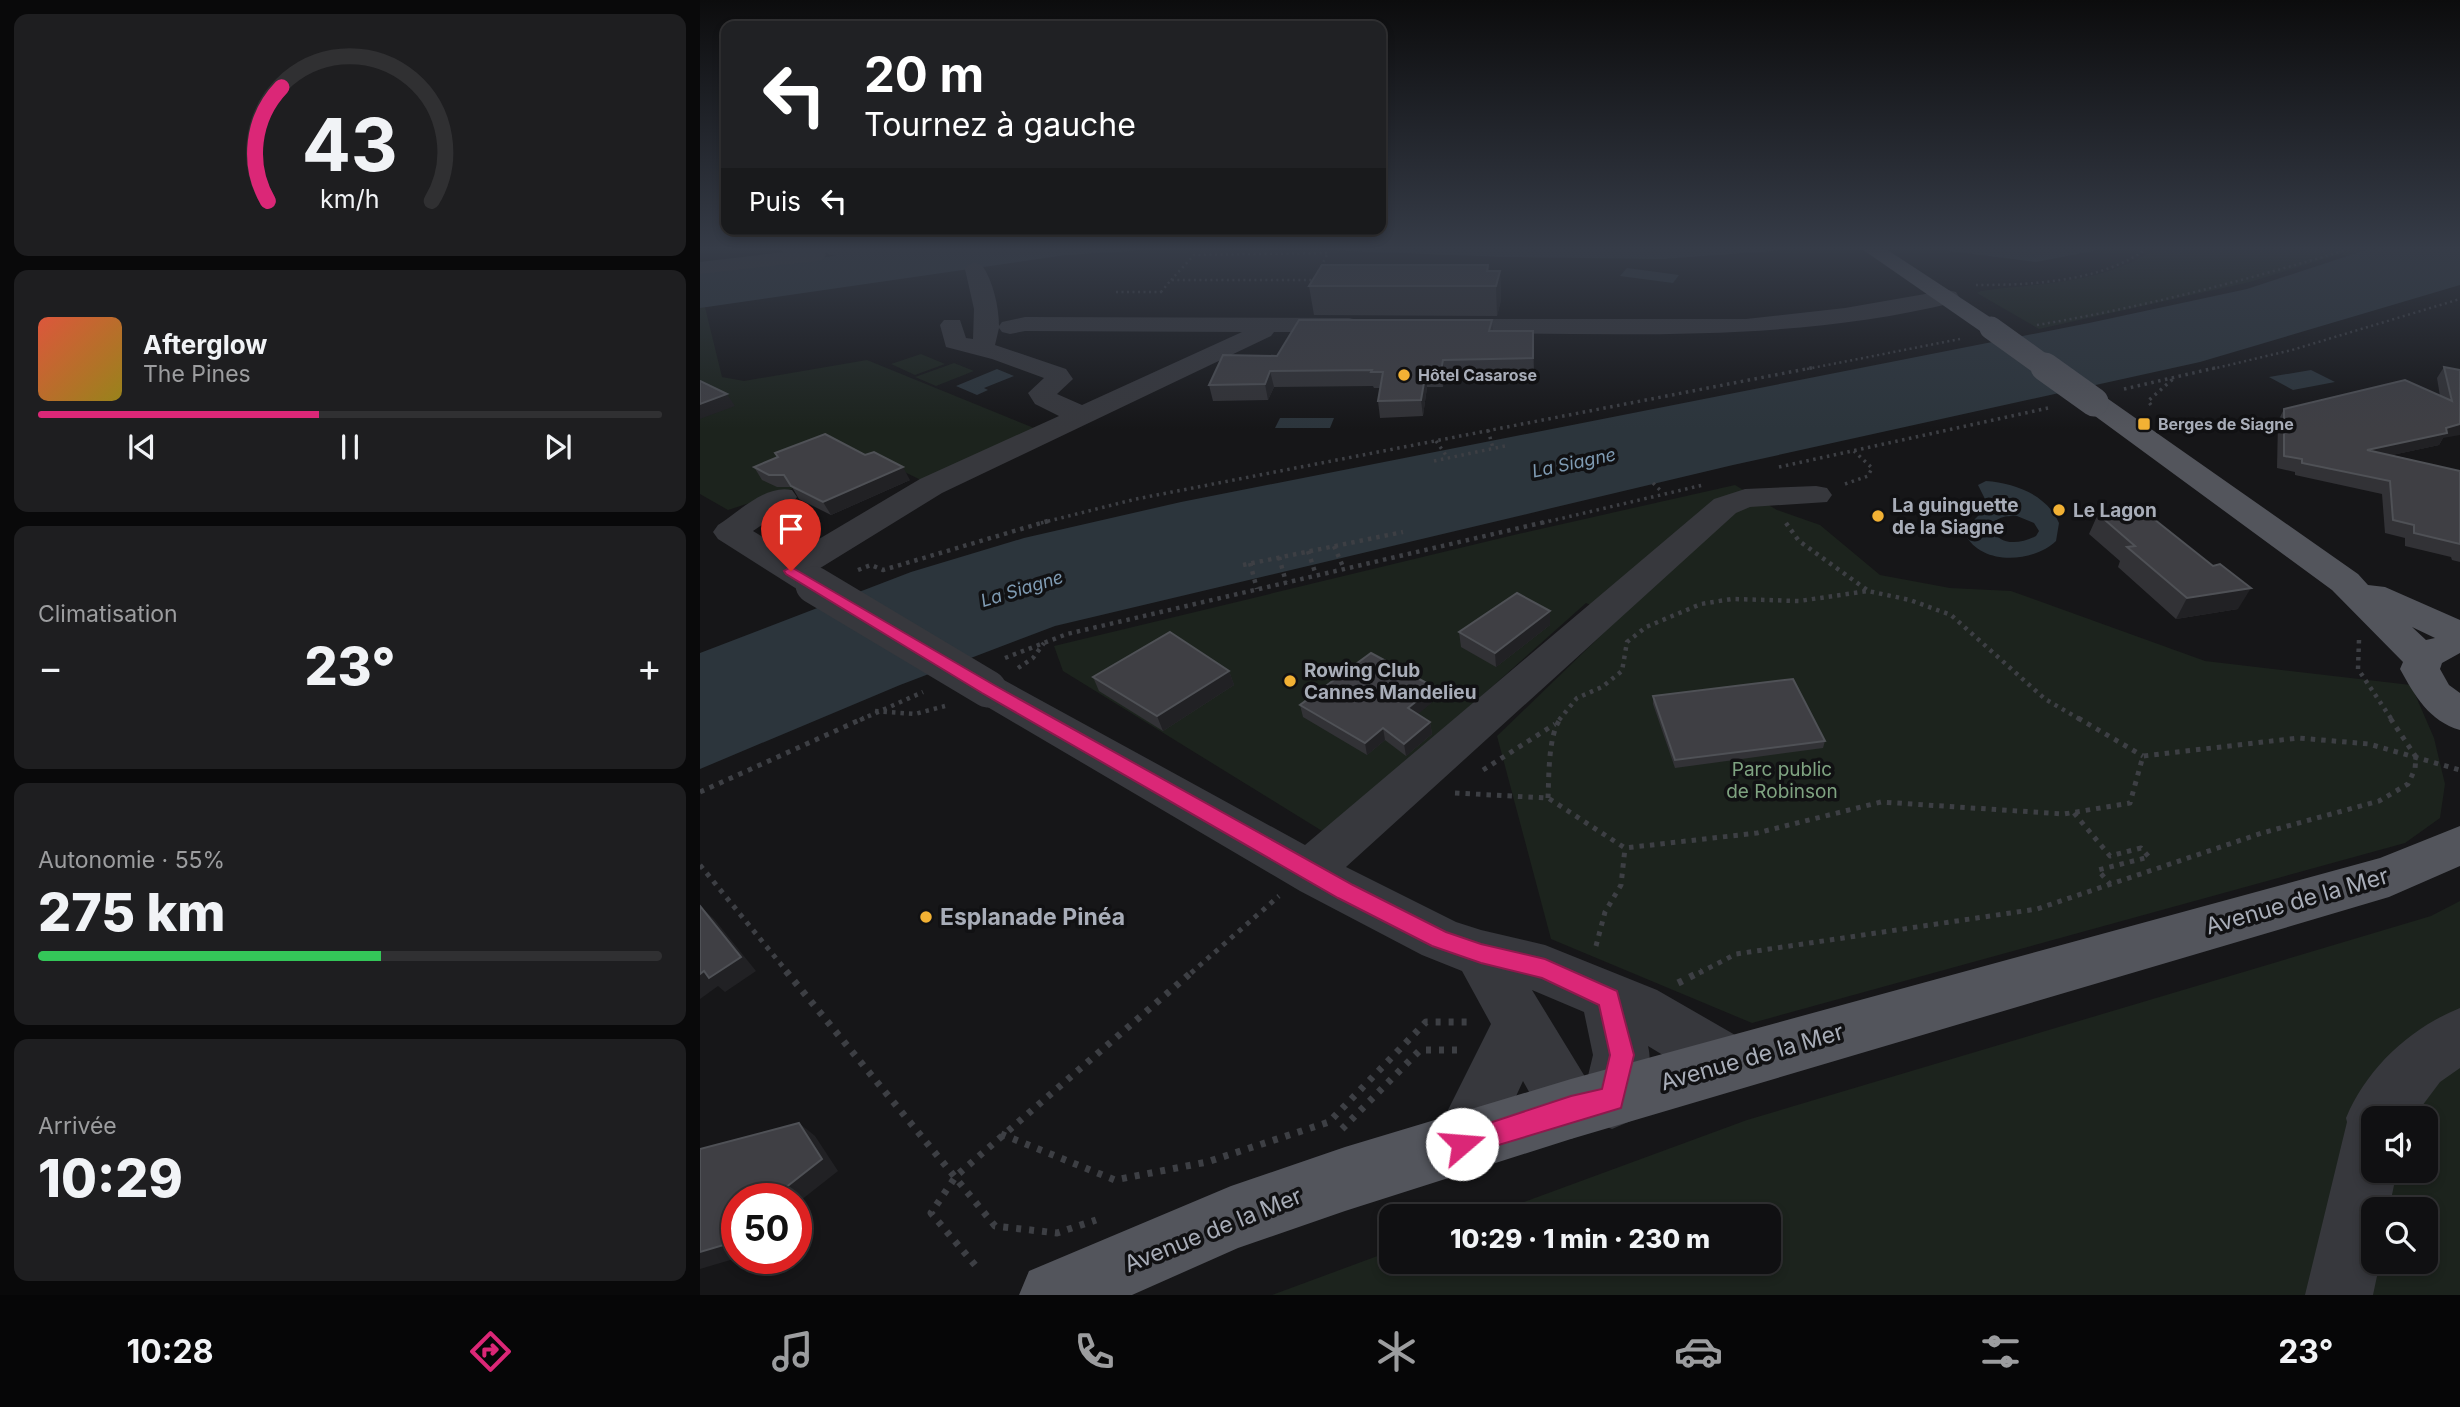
<!DOCTYPE html>
<html lang="fr">
<meta charset="utf-8">
<style>
:root{--surface:#101012;--page:#1e1e20;--text:#f1f3f6;--muted:#9c9d9f;--line:#303032;--accent:#db2777}
body{margin:0;font-family:Inter,sans-serif;background:var(--page);color:var(--text);height:100vh;display:flex;flex-direction:column;font-size:26px;white-space:nowrap}
*{box-sizing:border-box;margin:0}
p{font-size:23px;color:var(--muted)}
.icon{flex:none;width:38px;height:38px;fill:none;stroke:currentColor;stroke-width:2;stroke-linecap:round;stroke-linejoin:round}
.map{position:relative;flex:1;overflow:hidden}
.panel{display:flex;flex-direction:column;gap:14px;padding:14px;background:#09090a;width:700px}
.panel>*{flex:none}
.guide{position:absolute;left:21px;top:21px;width:665px;height:214px;border-radius:14px;box-shadow:0 4px 10px #0003,0 0 0 2px var(--line);background:#202124;color:#fff;overflow:hidden}
.buttons{position:absolute;left:1661px;top:1106px;display:grid;gap:14px}
.buttons a{display:grid;place-items:center;width:77px;height:77px;border-radius:14px;background:var(--surface);box-shadow:0 4px 10px #0003,0 0 0 2px var(--line);font-size:35px}
.speed{position:absolute;left:21px;top:1183px;display:flex;gap:14px;font-size:35px;font-weight:700;text-align:center}
.speed>*{display:grid;place-content:center;width:91px;height:91px;border-radius:50%;background:var(--surface);box-shadow:0 4px 10px #0003,0 0 0 2px var(--line);line-height:1}
.speed .limit{border:10px solid #d22;background:#fff;color:#111}
.pin{position:absolute;display:grid;place-items:center;width:60px;height:60px;color:#fff;margin:-72px -30px;border-radius:50% 50% 50% 0;rotate:-45deg;box-shadow:0 0 7px #0007}
.pin .icon{rotate:45deg}
.me{position:absolute;width:77px;margin:-38px;rotate:72deg;stroke-linejoin:round;filter:drop-shadow(0 0 5px #0008)}
.turn{display:flex;align-items:center;gap:24px;height:147px;padding:0 28px;font-size:32px}
.turn .icon{width:91px;height:91px;stroke-width:2.5}
.turn b{display:block;font-size:49px;line-height:60px}
.then{display:flex;align-items:center;height:66px;padding:0 28px;background:#0003;gap:14px;font-size:26px}
.big{font-size:52px;font-weight:800;line-height:1.1}
.panel .widget{flex:1;display:flex;flex-direction:column;justify-content:center;gap:10px;min-width:0;padding:0 24px;border-radius:14px;background:var(--page)}
.panel .dial{align-items:center;gap:0}
.dial svg{height:182px;overflow:visible;fill:none;stroke:var(--line);stroke-width:7;stroke-linecap:round;text-anchor:middle}
.dial text{fill:var(--text);stroke:none}
.song{display:flex;align-items:center;gap:21px}
.cover{width:84px;height:84px;border-radius:10px;background:linear-gradient(135deg,hsl(10 70% 55%),hsl(50 70% 35%))}
.played{height:7px;border-radius:4px;background:linear-gradient(90deg,var(--accent) 45%,var(--line) 45%)}
.keys{display:flex;justify-content:space-around;direction:ltr}
.heat{display:flex;justify-content:space-between;align-items:center;font-size:38px;direction:ltr}
.charge{height:10px;border-radius:5px;background:linear-gradient(90deg,#34c759 55%,var(--line) 0)}
.trip{position:absolute;left:679px;top:1204px;width:402px;height:70px;border-radius:14px;background:var(--surface);box-shadow:0 4px 10px #0003,0 0 0 2px var(--line);font-weight:800;line-height:70px;text-align:center}
.dock{display:flex;height:112px;justify-content:space-around;align-items:center;background:#060607;color:var(--muted)}
.dock .icon{width:49px;height:49px}
.dock .active{color:var(--accent)}
.dock b{font-size:32px;color:var(--text)}
main{display:flex;flex:1;min-height:0}
.map>svg:first-child{display:block}
</style>
<main>
<section class="panel">
<div class="widget dial"><svg viewBox="0 0 100 80">
<path d="M14 69A42 42 0 1 1 86 69"/>
<path d="M14 69A42 42 0 0 1 20 19" stroke="#db2777"/>
<text x="50" y="56" font-size="32" font-weight="700">43</text>
<text x="50" y="72" font-size="11">km/h</text>
</svg></div>
<div class="widget">
<div class="song"><i class="cover"></i><div><b>Afterglow</b><p>The Pines</p></div></div>
<div class="played"></div>
<div class="keys"><svg class="icon" aria-label="previous" viewBox="0 0 24 24"><path d="M18 5L8 12l10 7zM5 5v14"/></svg><svg class="icon" aria-label="pause" viewBox="0 0 24 24"><path d="M8 5v14M16 5v14"/></svg><svg class="icon" aria-label="next" viewBox="0 0 24 24"><path d="M6 5l10 7-10 7zM19 5v14"/></svg></div>
</div>
<div class="widget"><p>Climatisation</p>
<div class="heat"><a>−</a><b class="big">23°</b><a>+</a></div>
</div>
<div class="widget"><p>Autonomie · 55%</p><b class="big">275 km</b><div class="charge"></div></div>
<div class="widget"><p>Arrivée</p><b class="big">10:29</b></div>
</section>
<div class="map">
<svg width="1760" height="1295" viewBox="0 0 1760 1295">
<rect width="100%" height="100%" fill="#161618"/>
<g fill="#1c231d" fill-rule="evenodd">
<path d="M1456 247H1675L1647 256 1640 254 1550 282 1339 329 1277 293 1281 291C1339 283 1408 284 1456 247Z"/>
<path d="M5 307 22 377 44 381 167 360 339 430 225 482 180 460 28 510 0 494V308Z"/>
<path d="M221 354 245 364 215 375 191 364Z"/>
<path d="M254 363 274 371 236 386 215 377Z"/>
<path d="M1035 485 1077 510 1120 525 1180 575 1250 588 1311 591 1505 661 1711 685 1734 738 1745 784 1740 818 1705 843 1052 1023 851 939 797 736 919 618 886 603 627 834 363 671 354 646 818 534Z"/>
<path d="M1760 901V1295H572L691 1251V1262H1069V1216H786L1047 1120 1731 916ZM1673 1118H1726V1171H1673ZM1673 1209H1726V1262H1673Z"/>
</g>
<g fill="#2c353c" fill-rule="evenodd">
<path d="M104 247H1126L963 259 805 257 567 248 465 249 366 255 0 308V271L135 256Z"/>
<path d="M1218 247H1414L1336 262Z"/>
<path d="M1675 247H1760V285L1500 362 1033 465 355 626 200 685 0 769V653L211 572 324 538 481 502 1389 323 1547 289Z"/>
<path d="M927 268 979 275 973 283 920 276Z"/>
<path d="M297 369 314 376 284 388 288 390 277 395 256 386Z"/>
<path d="M1611 370 1635 382 1593 390 1569 377Z"/>
<path d="M580 418H634L630 428H575Z"/>
<path d="M1286 481C1315 483 1347 495 1359 523L1356 541C1333 563 1281 566 1265 534L1266 528 1285 509V499L1278 485ZM1317 516 1334 523 1339 531 1336 536C1321 544 1297 547 1293 527 1296 516 1306 516 1317 516Z"/>
</g>
<g fill="none" stroke-linecap="round" stroke-linejoin="round">
<g stroke="#3d3f44" stroke-width="2.5" stroke-dasharray="2 3.5" stroke-linecap="butt">
<path d="M471 280 494 255 628 253 617 274"/>
<path d="M1276 285C1332 285 1403 282 1449 247"/>
<path d="M416 292H461L458 295"/>
<path d="M461 292 471 280H613L611 283"/>
<path d="M1337 325C1445 307 1551 279 1656 247"/>
<path d="M1107 369 1260 339"/>
<path d="M1512 369 1592 350 1760 299"/>
</g>
<g stroke="#3d3f44" stroke-width="3.5" stroke-dasharray="2.5 4.5" stroke-linecap="butt">
<path d="M1424 389 1519 367"/>
<path d="M1451 405 1448 401 1473 379"/>
<path d="M788 430 793 448"/>
<path d="M736 441 748 458"/>
<path d="M734 461 805 446"/>
<path d="M1079 467 1348 408"/>
<path d="M953 483 963 493"/>
<path d="M1145 484 1168 476 1172 468 1154 451"/>
<path d="M341 523 436 499 1116 367"/>
<path d="M842 523 1003 485"/>
</g>
<g stroke="#3d3f44" stroke-width="4.5" stroke-dasharray="3.5 5" stroke-linecap="butt">
<path d="M1086 523 1099 541 1167 590"/>
<path d="M634 546 644 569"/>
<path d="M608 551 616 575"/>
<path d="M579 557 586 582"/>
<path d="M550 563 557 589"/>
<path d="M543 565 703 532"/>
<path d="M158 570 171 565 183 570 348 521"/>
<path d="M1659 640 1658 669 1692 720"/>
<path d="M305 658 367 634 849 521"/>
<path d="M318 668 333 658 344 643"/>
<path d="M175 711 215 714 245 706"/>
<path d="M160 720 223 692"/>
<path d="M859 720 877 698 902 687 922 671 927 642 946 627 1001 604 1032 599 1099 601 1168 591 1210 600 1251 615 1345 699 1381 720"/>
</g>
<g stroke="#3d3f44" stroke-width="5" stroke-dasharray="4.5 6" stroke-linecap="butt">
<path d="M1378 718 1443 756"/>
<path d="M783 770 855 724"/>
<path d="M0 792 164 718"/>
<path d="M755 793 848 798 925 848 1057 833 1181 802 1364 814 1430 803 1443 756 1598 738 1669 744 1760 770"/>
<path d="M848 798C849 777 848 734 861 718"/>
<path d="M1374 813 1410 856 1441 848 1449 857 1398 870 1410 884"/>
<path d="M0 865 88 973"/>
<path d="M896 946 905 912 921 885 925 848"/>
<path d="M491 973 579 896"/>
<path d="M999 973 1036 954 1337 909 1562 833 1679 801 1708 784 1715 769 1716 757 1690 718"/>
</g>
<g stroke="#3d3f44" stroke-width="7" stroke-dasharray="5 8" stroke-linecap="butt">
<path d="M86 971 295 1226 357 1233 396 1220"/>
<path d="M978 983 1002 971"/>
<path d="M642 1129 720 1050H758"/>
<path d="M301 1134 415 1180 507 1162 629 1122 726 1022H771"/>
<path d="M275 1265 231 1213 256 1176 493 971"/>
</g>
<g fill="#37383d" fill-rule="evenodd">
<path d="M77 247H111L123 251 126 255 123 259 116 261 0 274V262L84 252Z"/>
<path d="M275 263 282 265C293 281 299 307 299 326L302 322 325 317 649 318 657 320 661 325 657 330 649 332H574L571 336 242 493 117 570 131 583 126 591 113 594 100 591 18 539 13 532 18 525C40 511 66 484 92 490L97 497 92 504 53 531 92 555 220 479 359 416 335 404 328 393 344 378 292 359 246 347 240 325 244 320H260L266 338 273 339 274 309 265 269 268 265ZM299 328 302 332 310 334 325 331 542 332 382 405 357 394 373 379 366 369 295 345Z"/>
<path d="M1248 290 1256 292 1259 297 1256 302C1088 344 913 333 741 333L733 331 729 326 733 321 741 319H1046L1145 308Z"/>
<path d="M1116 486 1127 488 1132 495 1127 502 1050 507 1036 513 646 867 756 922 781 930 845 945 957 990 1049 1043 1058 1063 1049 1083 1029 1091 1009 1083 948 1046C954 1069 942 1099 933 1120L912 1129 896 1122 892 1130 871 1139 850 1130 823 1081 784 1166 762 1175 740 1166 731 1144 791 1024 762 971 722 955 600 891 274 699 268 689 274 679 288 675 302 679 605 845 1014 499 1045 489ZM832 990 884 1012 893 1055 887 1080Z"/>
<path d="M1760 1008V1068L1740 1082 1713 1118H1673V1171H1697L1689 1209H1673V1262H1680L1673 1295H1605L1647 1122 1646 1118C1667 1068 1710 1028 1760 1008Z"/>
</g>
<g fill="#53555c" fill-rule="evenodd">
<path d="M1159 247H1183L1299 323 1303 328 1299 333H1283Z"/>
<path d="M1394 394 1404 396 1658 574 1668 585 1685 587 1760 620V653L1742 663 1740 669 1749 685 1760 693V730C1729 721 1715 696 1700 669L1703 662 1632 590 1384 408 1380 402 1384 396ZM1712 627 1735 638 1726 640Z"/>
<path d="M1760 826V866L1689 897 871 1139 645 1211 538 1248 432 1295H319L329 1271 531 1186 645 1147 871 1079 1680 858Z"/>
</g>
<path stroke="#37383d" stroke-width="37" d="M114 585 288 689"/>
<path stroke="#53555c" stroke-width="23" d="M1291 328 1348 369"/>
<path stroke="#53555c" stroke-width="29" d="M1345 367 1394 402"/>
</g>
<g fill="#323236">
<path d="M788 265 789 271H800L801 300 797 316 614 315 609 286Z"/>
<path d="M792 320 793 331H833L834 374 744 376 743 387H727L723 416 680 418 678 401 680 388H674L673 386 574 387 568 400 513 401 509 385 577 356Z"/>
<path d="M1744 367 1760 370 1743 438 1739 445 1692 455 1760 471V562L1752 560 1751 557 1705 546V538L1685 533 1682 494 1595 475V472L1577 468 1578 421 1584 409 1740 396 1737 378Z"/>
<path d="M75 453 210 480 131 515 99 499 92 487H77L62 480 54 467 77 458Z"/>
<path d="M1398 514 1538 609 1476 619 1418 567 1420 561 1389 534Z"/>
<path d="M850 611V625L796 667 761 647 759 632Z"/>
<path d="M529 671 534 685 463 731 399 691 393 677Z"/>
<path d="M734 687 736 699 717 714 730 722 732 734 706 756 685 740 667 755 603 717 600 705Z"/>
<path d="M953 696 1125 741 1123 748 975 768 953 704Z"/>
</g>
<g fill="#212124">
<path d="M800 271 801 300 797 316 796 286Z"/>
<path d="M743 360 744 376 743 387 741 371Z"/>
<path d="M570 371 574 387 568 400 565 384Z"/>
<path d="M726 371 727 387 723 416 721 400Z"/>
<path d="M27 394 35 406 0 419V404Z"/>
<path d="M1760 424V435L1743 438 1739 445 1660 462 1667 450Z"/>
<path d="M203 467 210 480 131 515 123 502Z"/>
<path d="M1551 588 1538 609 1476 619 1487 598Z"/>
<path d="M850 611V625L796 667 795 653Z"/>
<path d="M529 671 534 685 463 731 457 716Z"/>
<path d="M734 687 736 699 710 721 708 708Z"/>
<path d="M730 722 732 734 706 756 704 744Z"/>
<path d="M683 728 685 740 667 755 665 743Z"/>
<path d="M0 906 14 919 56 971 25 992 18 986 0 999Z"/>
<path d="M99 1123 115 1136 138 1171 96 1204V1199H71Z"/>
<path d="M37 1241V1258L0 1269V1252Z"/>
</g>
<g fill="#3f3f44" stroke="#4f5156" stroke-width="2">
<path d="M622 265H788L787 271H800L796 286H609Z"/>
<path d="M599 320H792L789 331H833V358L743 360 741 371H726L721 400 678 401 683 372H671L672 370 570 371 565 384 509 385 523 355 577 356Z"/>
<path d="M1744 367 1760 370V424L1746 428 1747 433 1667 450 1760 471V544L1714 533V525L1693 520 1690 481 1602 463V459L1584 456V409L1705 380 1752 401Z"/>
<path d="M0 381 27 394 0 404Z"/>
<path d="M125 434 165 455 174 452 203 467 123 502 91 486 84 475H69L54 467 78 457 75 453Z"/>
<path d="M1440 508 1513 566 1520 564 1551 588 1487 598 1427 547 1435 546 1398 514Z"/>
<path d="M817 593 850 611 795 653 759 632Z"/>
<path d="M470 632 529 671 457 716 393 677Z"/>
<path d="M671 653 734 687 708 708 730 722 704 744 683 728 665 743 600 705Z"/>
<path d="M1093 679 1125 741 975 760 953 696Z"/>
<path d="M0 906 41 957 9 978 4 971 0 974Z"/>
<path d="M99 1123 122 1159 71 1199H37V1241L0 1252V1149Z"/>
</g>
<linearGradient id="sky" x2="0" y2="1"><stop stop-color="#0c0c0d"/><stop offset="0.58" stop-color="#363c48"/><stop offset="1" stop-color="#363c48" stop-opacity="0"/></linearGradient>
<rect width="1760" height="429" fill="url(#sky)"/>
<path fill="#db2777" stroke="#8e194d" stroke-width="2" d="M91 567 294 685 653 885 746 932 781 944 845 959 917 991 934 1055 921 1108 762 1156 753 1153 749 1144 753 1135 871 1096 902 1089 910 1055 899 1005 842 978 781 963 732 946 638 898 282 693 86 574 84 571Z"/>
<g fill="#f2b134" stroke="#111113" stroke-width="2.5">
<circle cx="704" cy="375" r="7"/>
<rect x="1437" y="417" width="14" height="14" rx="3.5"/>
<circle cx="1359" cy="510" r="7"/>
<circle cx="1178" cy="516" r="7"/>
<circle cx="590" cy="681" r="7"/>
<circle cx="226" cy="917" r="7"/>
</g>
<g text-anchor="middle" stroke-width="7" stroke-linejoin="round" paint-order="stroke">
<g font-size="16" font-weight="bold" fill="#a8adb8" stroke="#111113" text-anchor="start">
<text x="718" y="381">Hôtel Casarose</text>
<text x="1458" y="430">Berges de Siagne</text>
</g>
<g font-size="18" font-style="italic" fill="#7f9bb3" stroke="#111113">
<text transform="translate(874 463) rotate(-12)" y="6">La Siagne</text>
<text transform="translate(322 589) rotate(-17)" y="6">La Siagne</text>
</g>
<g font-size="19" font-weight="bold" fill="#a8adb8" stroke="#111113" text-anchor="start">
<text x="1192" y="512">La guinguette<tspan x="1192" dy="22">de la Siagne</tspan></text>
<text x="1373" y="517">Le Lagon</text>
<text x="604" y="677">Rowing Club<tspan x="604" dy="22">Cannes Mandelieu</tspan></text>
</g>
<g font-size="19" fill="#7fa381" stroke="#111113">
<text x="1082" y="776">Parc public<tspan x="1082" dy="22">de Robinson</tspan></text>
</g>
<g font-size="23" fill="#a8adb8" stroke="#111113">
<text transform="translate(1597 901) rotate(-16)" y="8">Avenue de la Mer</text>
<text transform="translate(1052 1057) rotate(-16)" y="8">Avenue de la Mer</text>
<text transform="translate(513 1230) rotate(-22)" y="8">Avenue de la Mer</text>
</g>
<g font-size="23" font-weight="bold" fill="#a8adb8" stroke="#111113" text-anchor="start">
<text x="240" y="925">Esplanade Pinéa</text>
</g>
</g>
</svg>
<div class="buttons">
<a><svg class="icon" aria-label="sound" viewBox="0 0 24 24"><path d="M4 9h4l5-4v14l-5-4H4zM17 9q2 3 0 6"/></svg></a>
<a><svg class="icon" aria-label="search" viewBox="0 0 24 24"><circle cx="10" cy="10" r="6"/><path d="M15 15l6 6"/></svg></a>
</div>
<div class="speed"><div class="limit">50</div></div>
<div class="pin" style="left:91px;top:571px;background:#d93025"><svg class="icon" aria-label="arrive" viewBox="0 0 24 24"><path d="M6 21V4h12l-3 4 3 4H6"/></svg></div>
<svg class="me" style="left:762px;top:1144px" viewBox="-20 -20 40 40"><circle r="19" fill="#fff"/><path d="M0-13L10 11 0 6-10 11z" fill="#db2777"/></svg>
<div class="trip">10:29 · 1 min · 230 m</div>
<div class="guide">
<div class="turn"><svg class="icon" aria-label="left" viewBox="0 0 24 24"><path d="M17 20v-9H6M10 6l-5 5 5 5"/></svg><div><b>20 m</b>Tournez à gauche</div></div>
<div class="then">Puis<svg class="icon" aria-label="left" viewBox="0 0 24 24"><path d="M17 20v-9H6M10 6l-5 5 5 5"/></svg></div>
</div>
</div>
</main>
<nav class="dock">
<b>10:28</b>
<svg class="icon active" aria-label="directions" viewBox="0 0 24 24"><path d="M12 3l9 9-9 9-9-9zM9 14v-3h6M13 9l2 2-2 2"/></svg>
<svg class="icon" aria-label="music" viewBox="0 0 24 24"><path d="M9 18V5l10-2v13"/><circle cx="6" cy="18" r="3"/><circle cx="16" cy="16" r="3"/></svg>
<svg class="icon" aria-label="phone" viewBox="0 0 24 24"><path d="M5 4h4l2 5-3 2q2 4 5 5l2-3 5 2v4C11 20 4 13 5 4z"/></svg>
<svg class="icon" aria-label="climate" viewBox="0 0 24 24"><path d="M12 3v18M4 7l16 10M4 17L20 7"/></svg>
<svg class="icon" aria-label="car" viewBox="0 0 24 24"><path d="M5 17H2v-5l4-1 3-4h7l3 4 3 1v5h-3M9 17h6M6 11h13"/><circle cx="7" cy="17" r="2"/><circle cx="17" cy="17" r="2"/></svg>
<svg class="icon" aria-label="filters" viewBox="0 0 24 24"><path d="M4 7h16M4 17h16"/><circle cx="9" cy="7" r="2"/><circle cx="15" cy="17" r="2"/></svg>
<b>23°</b>
</nav>
